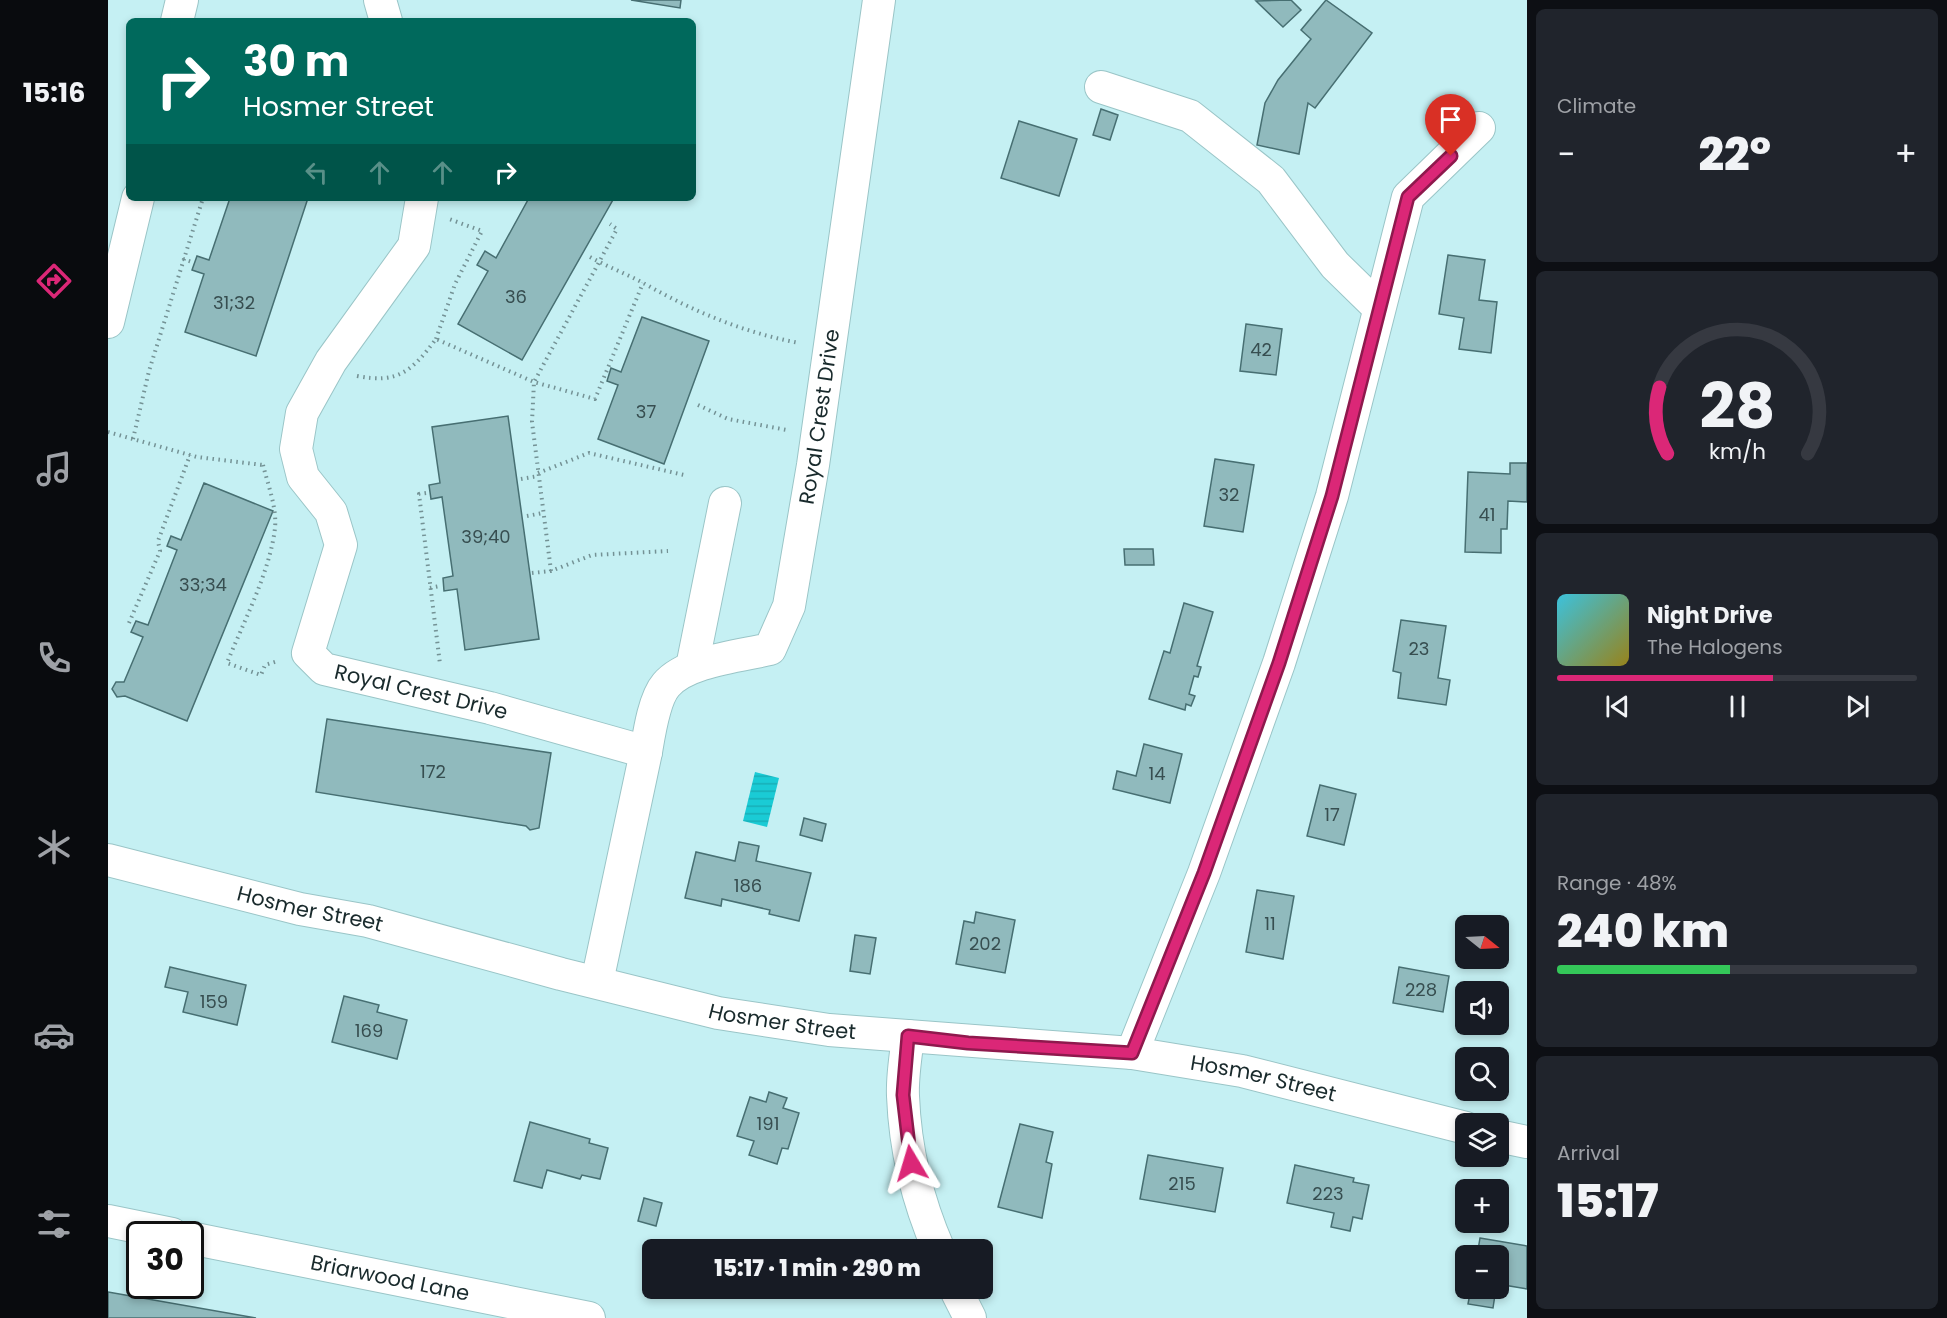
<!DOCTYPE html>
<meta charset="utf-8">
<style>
:root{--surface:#171b24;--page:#20242c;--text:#f1f3f6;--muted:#9ea1a6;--line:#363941;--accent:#db2777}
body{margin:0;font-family:Poppins,sans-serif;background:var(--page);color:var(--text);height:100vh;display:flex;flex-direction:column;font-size:22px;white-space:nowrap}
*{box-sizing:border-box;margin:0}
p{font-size:20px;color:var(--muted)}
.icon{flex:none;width:33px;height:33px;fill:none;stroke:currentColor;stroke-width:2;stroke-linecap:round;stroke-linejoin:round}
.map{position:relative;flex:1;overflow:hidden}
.panel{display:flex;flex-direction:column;gap:9px;padding:9px;background:#0d0f14;width:420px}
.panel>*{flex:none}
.banner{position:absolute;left:18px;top:18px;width:570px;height:183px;border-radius:9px;box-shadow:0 3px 9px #0003;background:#00695c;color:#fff;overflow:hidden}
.needle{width:39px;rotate:108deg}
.tools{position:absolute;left:1347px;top:915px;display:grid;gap:12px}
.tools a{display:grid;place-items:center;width:54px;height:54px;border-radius:9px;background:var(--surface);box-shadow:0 3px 9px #0003;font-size:30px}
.speed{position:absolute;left:18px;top:1221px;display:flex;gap:12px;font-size:30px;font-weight:700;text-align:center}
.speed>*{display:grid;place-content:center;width:78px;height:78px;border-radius:50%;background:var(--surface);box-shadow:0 3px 9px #0003;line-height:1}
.speed .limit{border:3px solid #111;border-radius:9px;background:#fff;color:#111}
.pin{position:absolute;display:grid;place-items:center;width:51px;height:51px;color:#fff;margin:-62px -26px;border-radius:50% 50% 50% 0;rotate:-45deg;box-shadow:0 0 6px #0007}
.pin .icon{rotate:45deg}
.me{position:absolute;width:66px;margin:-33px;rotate:353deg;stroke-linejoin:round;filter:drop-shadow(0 0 4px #0008)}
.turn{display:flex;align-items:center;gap:21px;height:126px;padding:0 18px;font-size:27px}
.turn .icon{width:78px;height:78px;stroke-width:2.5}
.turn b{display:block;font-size:42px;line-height:51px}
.lanes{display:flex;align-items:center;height:57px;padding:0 18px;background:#0003;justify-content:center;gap:30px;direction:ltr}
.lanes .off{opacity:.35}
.big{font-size:45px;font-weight:800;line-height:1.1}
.panel .widget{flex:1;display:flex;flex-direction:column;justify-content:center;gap:9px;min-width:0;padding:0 21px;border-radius:9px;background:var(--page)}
.panel .dial{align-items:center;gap:0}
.dial svg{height:156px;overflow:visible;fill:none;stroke:var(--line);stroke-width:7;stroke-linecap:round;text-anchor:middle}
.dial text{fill:var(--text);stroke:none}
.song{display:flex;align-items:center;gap:18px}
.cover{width:72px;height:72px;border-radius:9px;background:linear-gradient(135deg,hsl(190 70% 55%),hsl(50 70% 35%))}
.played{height:6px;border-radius:3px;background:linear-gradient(90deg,var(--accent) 60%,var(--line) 60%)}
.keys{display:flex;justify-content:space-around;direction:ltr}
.heat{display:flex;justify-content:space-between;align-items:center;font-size:33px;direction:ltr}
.charge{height:9px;border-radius:4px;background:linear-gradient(90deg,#34c759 48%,var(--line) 0)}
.trip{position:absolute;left:534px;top:1239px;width:351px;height:60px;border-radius:9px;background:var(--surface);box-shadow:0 3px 9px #0003;font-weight:800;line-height:60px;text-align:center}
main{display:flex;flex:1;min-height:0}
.tabs{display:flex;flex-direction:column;width:108px;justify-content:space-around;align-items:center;background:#090b0e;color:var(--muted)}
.tabs .icon{width:42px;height:42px}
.tabs .selected{color:var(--accent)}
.tabs b{font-size:27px;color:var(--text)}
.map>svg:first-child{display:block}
</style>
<main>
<nav class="tabs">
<b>15:16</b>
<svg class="icon selected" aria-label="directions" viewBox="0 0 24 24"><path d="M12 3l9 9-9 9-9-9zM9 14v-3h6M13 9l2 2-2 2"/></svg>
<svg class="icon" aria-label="music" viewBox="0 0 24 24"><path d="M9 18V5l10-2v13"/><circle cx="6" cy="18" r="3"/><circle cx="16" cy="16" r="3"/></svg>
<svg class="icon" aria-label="phone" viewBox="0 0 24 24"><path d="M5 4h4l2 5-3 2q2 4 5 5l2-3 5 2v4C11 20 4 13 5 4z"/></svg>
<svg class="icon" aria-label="climate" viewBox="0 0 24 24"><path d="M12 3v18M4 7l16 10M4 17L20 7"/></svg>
<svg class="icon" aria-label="car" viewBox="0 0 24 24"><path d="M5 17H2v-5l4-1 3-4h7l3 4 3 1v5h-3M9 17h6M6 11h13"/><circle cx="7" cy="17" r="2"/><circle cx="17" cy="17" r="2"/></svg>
<svg class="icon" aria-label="filters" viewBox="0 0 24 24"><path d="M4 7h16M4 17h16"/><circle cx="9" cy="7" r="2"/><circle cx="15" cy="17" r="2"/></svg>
</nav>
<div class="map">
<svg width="1419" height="1318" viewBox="0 0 1419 1318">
<defs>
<pattern id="water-rules" width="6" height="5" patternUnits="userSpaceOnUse" patternTransform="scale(1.5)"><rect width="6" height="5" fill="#1acbd5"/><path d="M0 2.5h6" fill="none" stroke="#17aeb7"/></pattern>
</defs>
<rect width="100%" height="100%" fill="#c5f0f3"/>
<path fill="url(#water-rules)" d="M647 772 671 778 659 827 635 821Z"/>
<g fill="#90babd" stroke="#476f72" stroke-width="1.5">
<path d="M523 0H573L572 8Z"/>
<path d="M1183 0 1193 10 1175 27 1148 1Z"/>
<path d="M1218 0 1264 33 1207 108 1200 103 1191 154 1149 145 1157 103 1170 80 1203 39 1193 30Z"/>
<path d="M993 109 1010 115 1002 140 985 135Z"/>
<path d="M911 121 969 139 951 196 893 178Z"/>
<path d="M122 198H200L148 356 77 332 96 274 84 270 89 256 101 260Z"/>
<path d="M421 198H506L414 360 350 324 380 271 369 265 377 251 388 258Z"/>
<path d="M1340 255 1377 260 1371 300 1389 302 1383 353 1351 349 1356 318 1331 314Z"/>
<path d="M534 317 601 341 556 464 490 439 510 385 499 381 503 368 513 372Z"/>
<path d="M1138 324 1174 329 1168 375 1132 371Z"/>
<path d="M400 416 431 639 357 650 349 589 336 591 335 578 345 576 334 497 323 499 321 485 332 483 324 427Z"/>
<path d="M1107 459 1146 465 1135 532 1096 526Z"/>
<path d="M1402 463H1419V502L1400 501 1399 529H1393V553L1357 552 1360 472 1402 474Z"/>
<path d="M96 483 165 511 79 721 17 696 9 697 4 689 8 682H16L35 637 23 632 28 621 40 625 69 550 59 546 63 536 73 540Z"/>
<path d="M1016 549H1045L1046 565H1017Z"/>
<path d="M1076 603 1105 612 1089 666 1093 667 1090 677 1086 676 1081 694 1087 696 1083 706 1078 704 1077 710 1041 699 1056 651 1062 653Z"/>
<path d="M1293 620 1338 626 1330 678 1342 680 1338 705 1290 698 1293 673 1285 671Z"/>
<path d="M219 719 443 753 431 828 422 830 418 826 208 792Z"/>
<path d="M1036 744 1074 754 1062 803 1005 789 1009 771 1028 776Z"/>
<path d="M1212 785 1248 794 1236 845 1199 836Z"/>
<path d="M696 818 718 824 714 841 692 835Z"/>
<path d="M631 842 651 846 648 861 703 873 691 921 661 914 662 910 614 899 613 906 577 898 588 852 627 861Z"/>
<path d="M1149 890 1186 896 1175 959 1138 952Z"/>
<path d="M868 912 907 920 897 973 848 964 856 921 866 923Z"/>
<path d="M747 935 768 938 762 974 742 971Z"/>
<path d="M62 967 138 985 129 1025 75 1012 80 992 57 987Z"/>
<path d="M1291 967 1341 976 1335 1012 1285 1003Z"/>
<path d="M236 996 271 1005 269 1012 299 1020 289 1059 224 1042Z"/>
<path d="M661 1092 679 1098 675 1108 691 1113 680 1149 674 1148 669 1164 641 1155 646 1141 629 1136 642 1097 658 1102Z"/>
<path d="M422 1122 482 1139 481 1143 500 1148 492 1179 474 1175 472 1179 439 1170 434 1188 406 1181Z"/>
<path d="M912 1124 945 1132 938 1162 944 1164 934 1218 890 1207Z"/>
<path d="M1040 1155 1115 1168 1107 1212 1032 1199Z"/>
<path d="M1187 1165 1246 1178 1245 1182 1261 1185 1254 1219 1245 1217 1242 1231 1223 1227 1226 1213 1179 1203Z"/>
<path d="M536 1198 554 1203 548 1226 530 1221Z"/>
<path d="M1372 1238 1419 1246V1289L1390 1284V1256H1369Z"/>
<path d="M1363 1288H1388L1385 1308 1360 1304Z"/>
<path d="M0 1292 148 1318H0Z"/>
</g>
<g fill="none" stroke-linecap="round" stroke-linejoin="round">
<defs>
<g id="minor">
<path d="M272 0 278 21"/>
<path d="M69 21 74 0"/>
<path d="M993 87 1082 116 1163 180 1227 265 1271 308"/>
<path id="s1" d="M314 198 306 246 223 361 194 413 188 449 195 477 223 512 233 545 200 653 216 669 382 708 538 752C541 734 546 699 558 685 578 661 632 656 662 649L681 606 705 465 771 0"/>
<path d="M0 322 30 198"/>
<path d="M584 667 617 503"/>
<path id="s2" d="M0 860 192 909 260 921 453 974 610 1013 721 1030 1024 1053 1134 1071 1358 1128"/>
<path d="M489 982 538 752"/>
<path d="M800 1036C798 1055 794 1076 795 1096 797 1148 810 1202 831 1250"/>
<path d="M1024 1053 1096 873 1171 663 1224 496 1300 197 1371 128"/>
<path d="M1390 1136 1419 1142"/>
<path d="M0 1221 64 1234"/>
<path id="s3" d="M82 1238 481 1318"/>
<path d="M847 1288 862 1318"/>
</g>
</defs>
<use href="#minor" stroke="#9ac5c7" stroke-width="34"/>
<g stroke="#749295" stroke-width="4" stroke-dasharray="1.5 4.5" stroke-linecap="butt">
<path d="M482 257C500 267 519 274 537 284 587 312 634 332 691 343"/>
<path d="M75 259 84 262"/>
<path d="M328 339 347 284 374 231 341 219"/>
<path d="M249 376C290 384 304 371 328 339L426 382 487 399 535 283"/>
<path d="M590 405 620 419 679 430"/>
<path d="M0 432 89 457 155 465"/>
<path d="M25 439 41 371 95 198"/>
<path d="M155 465C160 485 169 508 167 528 162 572 135 623 119 663L153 675 157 665 170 661"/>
<path d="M430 473 481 453 576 475"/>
<path d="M413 479 430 476"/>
<path d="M318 493 311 494 332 664"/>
<path d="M419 516 435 513"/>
<path d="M443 571 424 422 426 382 509 229 502 224"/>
<path d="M424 573 443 571 484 555 560 551"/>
<path d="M322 588 332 586"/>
<path d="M21 623 52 551 50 541 82 455"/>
</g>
<use href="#minor" stroke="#fff" stroke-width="32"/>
</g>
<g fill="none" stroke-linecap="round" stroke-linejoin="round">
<defs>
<path id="route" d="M803 1163 795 1095 800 1036 860 1043 1024 1053 1096 873 1171 663 1224 496 1300 197 1343 156"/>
</defs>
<use href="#route" stroke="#8e194d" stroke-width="15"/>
<use href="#route" stroke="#db2777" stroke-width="10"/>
</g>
<g text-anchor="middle" stroke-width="4.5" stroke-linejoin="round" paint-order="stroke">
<g font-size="18" fill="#374e50">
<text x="408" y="303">36</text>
<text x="126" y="309">31;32</text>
<text x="1153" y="356">42</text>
<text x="538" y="418">37</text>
<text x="1121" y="501">32</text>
<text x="1379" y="521">41</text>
<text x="378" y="543">39;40</text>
<text x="95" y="591">33;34</text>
<text x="1311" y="655">23</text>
<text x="325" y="778">172</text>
<text x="1049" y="780">14</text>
<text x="1224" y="821">17</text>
<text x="640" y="892">186</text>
<text x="1162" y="930">11</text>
<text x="877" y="950">202</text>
<text x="1313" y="996">228</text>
<text x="106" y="1008">159</text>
<text x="261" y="1037">169</text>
<text x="660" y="1130">191</text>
<text x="1074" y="1190">215</text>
<text x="1220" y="1200">223</text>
</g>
<g font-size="21" fill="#192a2c" stroke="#c5f0f3">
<text dy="7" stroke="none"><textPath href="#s1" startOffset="1284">Royal Crest Drive</textPath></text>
<text dy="7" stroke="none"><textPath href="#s1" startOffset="630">Royal Crest Drive</textPath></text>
<text dy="7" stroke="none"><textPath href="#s2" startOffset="208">Hosmer Street</textPath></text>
<text dy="7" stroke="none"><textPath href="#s2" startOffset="694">Hosmer Street</textPath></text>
<text dy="7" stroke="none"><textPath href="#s2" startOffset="1179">Hosmer Street</textPath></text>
<text dy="7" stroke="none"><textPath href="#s3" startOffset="204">Briarwood Lane</textPath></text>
</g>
</g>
</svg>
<div class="tools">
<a><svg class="needle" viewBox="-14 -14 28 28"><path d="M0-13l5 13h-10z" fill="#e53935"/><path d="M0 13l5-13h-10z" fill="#9ea1a6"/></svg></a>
<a><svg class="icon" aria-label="sound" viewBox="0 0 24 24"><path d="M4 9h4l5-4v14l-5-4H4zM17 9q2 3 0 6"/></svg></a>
<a><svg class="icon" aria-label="search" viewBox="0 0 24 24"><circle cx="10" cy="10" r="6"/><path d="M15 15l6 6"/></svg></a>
<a><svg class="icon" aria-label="layers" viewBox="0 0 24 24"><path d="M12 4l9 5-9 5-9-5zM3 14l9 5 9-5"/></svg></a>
<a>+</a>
<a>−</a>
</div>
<div class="speed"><div class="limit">30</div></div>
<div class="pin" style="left:1343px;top:156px;background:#d93025"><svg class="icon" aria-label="arrive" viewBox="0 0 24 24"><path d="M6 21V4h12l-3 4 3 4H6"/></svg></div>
<svg class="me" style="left:803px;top:1163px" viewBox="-20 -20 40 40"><path d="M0-17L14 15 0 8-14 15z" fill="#db2777" stroke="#fff" stroke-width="4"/></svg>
<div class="trip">15:17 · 1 min · 290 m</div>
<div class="banner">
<div class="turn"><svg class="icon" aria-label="right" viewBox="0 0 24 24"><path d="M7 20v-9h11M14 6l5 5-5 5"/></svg><div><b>30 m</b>Hosmer Street</div></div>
<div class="lanes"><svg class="icon off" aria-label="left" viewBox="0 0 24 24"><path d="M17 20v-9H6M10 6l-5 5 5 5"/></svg><svg class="icon off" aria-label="ahead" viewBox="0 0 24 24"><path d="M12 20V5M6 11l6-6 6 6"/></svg><svg class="icon off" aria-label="ahead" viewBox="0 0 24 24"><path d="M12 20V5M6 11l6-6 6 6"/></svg><svg class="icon" aria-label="right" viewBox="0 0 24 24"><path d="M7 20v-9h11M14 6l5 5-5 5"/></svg></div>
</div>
</div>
<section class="panel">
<div class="widget"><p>Climate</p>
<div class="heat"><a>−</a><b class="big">22°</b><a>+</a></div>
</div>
<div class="widget dial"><svg viewBox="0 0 100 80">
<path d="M14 69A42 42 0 1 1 86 69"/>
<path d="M14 69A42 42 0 0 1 10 35" stroke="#db2777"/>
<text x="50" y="56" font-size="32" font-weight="700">28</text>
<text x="50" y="72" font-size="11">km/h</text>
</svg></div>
<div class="widget">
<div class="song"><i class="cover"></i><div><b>Night Drive</b><p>The Halogens</p></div></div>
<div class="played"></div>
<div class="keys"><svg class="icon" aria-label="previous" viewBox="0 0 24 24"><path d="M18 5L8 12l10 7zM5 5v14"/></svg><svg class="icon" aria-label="pause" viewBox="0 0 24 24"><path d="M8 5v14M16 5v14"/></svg><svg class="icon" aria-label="next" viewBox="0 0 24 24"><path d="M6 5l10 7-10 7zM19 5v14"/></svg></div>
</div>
<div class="widget"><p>Range · 48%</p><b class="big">240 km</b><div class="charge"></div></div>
<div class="widget"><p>Arrival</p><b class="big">15:17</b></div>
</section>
</main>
